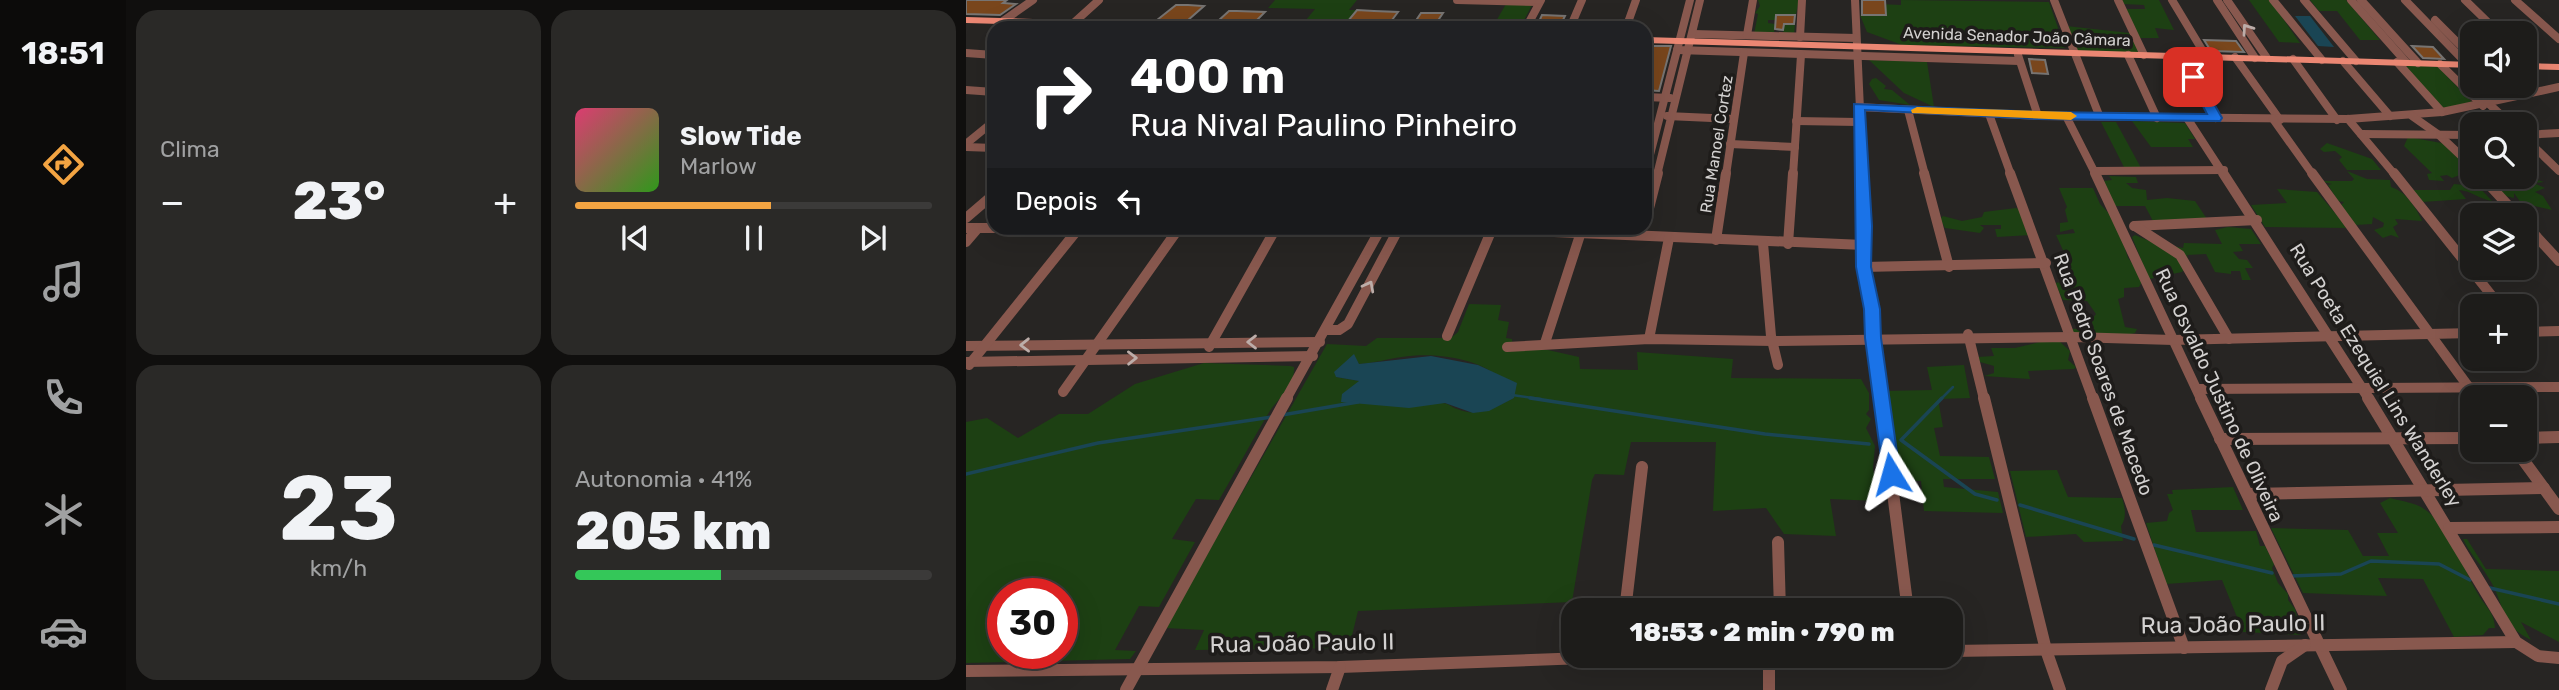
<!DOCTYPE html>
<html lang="pt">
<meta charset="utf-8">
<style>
:root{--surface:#1d1c1a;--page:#2a2927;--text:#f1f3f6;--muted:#a0a1a2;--line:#3b3a39;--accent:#f3a442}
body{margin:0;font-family:Rubik,sans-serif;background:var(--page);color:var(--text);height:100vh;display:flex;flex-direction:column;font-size:26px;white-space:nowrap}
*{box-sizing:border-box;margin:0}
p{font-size:23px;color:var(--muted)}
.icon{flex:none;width:38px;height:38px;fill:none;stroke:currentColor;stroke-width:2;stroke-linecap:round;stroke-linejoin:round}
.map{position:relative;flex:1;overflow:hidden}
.details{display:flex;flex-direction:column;gap:10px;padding:10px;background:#100f0e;width:840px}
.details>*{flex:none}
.hud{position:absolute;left:21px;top:21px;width:665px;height:214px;border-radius:21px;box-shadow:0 7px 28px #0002,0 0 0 2px var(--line);background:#202124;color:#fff;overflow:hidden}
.tools{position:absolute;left:1494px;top:21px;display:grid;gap:14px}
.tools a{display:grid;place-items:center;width:77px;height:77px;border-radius:14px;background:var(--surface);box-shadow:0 7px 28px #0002,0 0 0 2px var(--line);font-size:35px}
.speed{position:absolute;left:21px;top:578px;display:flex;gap:14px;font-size:35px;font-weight:700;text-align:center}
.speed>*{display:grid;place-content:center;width:91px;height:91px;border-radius:50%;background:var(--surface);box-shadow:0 7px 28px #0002,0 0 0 2px var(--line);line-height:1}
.speed .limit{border:10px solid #d22;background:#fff;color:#111}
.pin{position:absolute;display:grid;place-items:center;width:60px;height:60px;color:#fff;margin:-30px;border-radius:14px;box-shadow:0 4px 10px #0006}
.me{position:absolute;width:77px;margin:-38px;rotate:352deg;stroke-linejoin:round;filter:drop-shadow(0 0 5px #0008)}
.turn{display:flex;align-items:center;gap:24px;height:147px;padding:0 28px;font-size:32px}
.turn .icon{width:91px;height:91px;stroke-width:2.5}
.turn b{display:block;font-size:49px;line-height:60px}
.then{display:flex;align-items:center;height:66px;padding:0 28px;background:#0003;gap:14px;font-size:26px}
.big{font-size:52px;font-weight:800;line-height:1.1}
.details .card{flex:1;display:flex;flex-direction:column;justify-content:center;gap:10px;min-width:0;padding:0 24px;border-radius:21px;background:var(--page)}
.details .dial{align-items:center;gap:0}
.dial b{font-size:91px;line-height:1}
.song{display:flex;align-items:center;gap:21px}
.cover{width:84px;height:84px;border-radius:10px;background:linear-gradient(135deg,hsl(340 70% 55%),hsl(110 70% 35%))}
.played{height:7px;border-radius:4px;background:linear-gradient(90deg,var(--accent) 55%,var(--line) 55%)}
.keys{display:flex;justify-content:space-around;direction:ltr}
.heat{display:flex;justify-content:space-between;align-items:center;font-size:38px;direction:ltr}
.charge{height:10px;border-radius:5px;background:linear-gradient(90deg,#34c759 41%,var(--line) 0)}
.details .tiles{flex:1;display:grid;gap:10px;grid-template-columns:repeat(2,1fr)}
.trip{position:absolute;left:595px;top:598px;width:402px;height:70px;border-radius:21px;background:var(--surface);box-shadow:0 7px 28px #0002,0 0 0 2px var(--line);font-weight:800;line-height:70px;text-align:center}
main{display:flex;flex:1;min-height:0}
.tab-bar{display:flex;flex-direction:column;width:126px;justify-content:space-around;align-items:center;background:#0c0b0a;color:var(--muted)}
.tab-bar .icon{width:49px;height:49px}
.tab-bar .selected{color:var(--accent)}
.tab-bar b{font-size:32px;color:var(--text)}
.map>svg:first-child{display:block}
</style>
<main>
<nav class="tab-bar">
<b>18:51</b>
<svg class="icon selected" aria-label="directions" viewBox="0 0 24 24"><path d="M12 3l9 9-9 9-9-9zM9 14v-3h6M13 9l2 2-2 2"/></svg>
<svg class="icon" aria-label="music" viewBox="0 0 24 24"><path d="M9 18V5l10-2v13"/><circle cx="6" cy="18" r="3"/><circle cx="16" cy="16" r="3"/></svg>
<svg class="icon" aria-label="phone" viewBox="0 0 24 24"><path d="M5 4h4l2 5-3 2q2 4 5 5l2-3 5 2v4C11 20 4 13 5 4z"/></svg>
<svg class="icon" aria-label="climate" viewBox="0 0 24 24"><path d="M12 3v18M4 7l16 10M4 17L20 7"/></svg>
<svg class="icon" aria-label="car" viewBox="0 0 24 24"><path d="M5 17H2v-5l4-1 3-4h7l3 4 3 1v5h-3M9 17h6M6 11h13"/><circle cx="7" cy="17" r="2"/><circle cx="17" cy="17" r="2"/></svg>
</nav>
<section class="details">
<div class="tiles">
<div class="card"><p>Clima</p>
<div class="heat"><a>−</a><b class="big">23°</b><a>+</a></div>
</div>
<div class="card">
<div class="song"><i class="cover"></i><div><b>Slow Tide</b><p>Marlow</p></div></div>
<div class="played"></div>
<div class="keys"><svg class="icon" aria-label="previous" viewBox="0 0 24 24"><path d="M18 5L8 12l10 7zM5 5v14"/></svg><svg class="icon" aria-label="pause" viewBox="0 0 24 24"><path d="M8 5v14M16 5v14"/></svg><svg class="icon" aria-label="next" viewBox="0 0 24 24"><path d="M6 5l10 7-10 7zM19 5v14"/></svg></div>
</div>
<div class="card dial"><b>23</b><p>km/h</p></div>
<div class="card"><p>Autonomia · 41%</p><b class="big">205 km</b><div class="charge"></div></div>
</div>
</section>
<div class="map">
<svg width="1593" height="690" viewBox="0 0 1593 690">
<rect width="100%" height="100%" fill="#272523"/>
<g fill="#1d4013" fill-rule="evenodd">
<path d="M309 0H391L383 10H391L377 27 335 26 349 9 302 8Z"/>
<path d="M792 0H833L830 14 811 15 810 20H802V23L809 24 808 33 817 34 818 24H829L828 35 788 34 792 14 789 13 794 6Z"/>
<path d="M935 0 1083 2 1099 48 936 45 901 32 894 15H920V7L913 4 935 5Z"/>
<path d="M1156 0H1193L1208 30 1189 28 1193 38H1174L1160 9H1179L1178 5 1158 4Z"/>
<path d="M1283 0H1304L1334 43 1313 42Z"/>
<path d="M1344 0H1380L1414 40H1394L1371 11H1353Z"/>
<path d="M540 4 566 5 554 28H526Z"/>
<path d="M1100 26 1164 33 1174 53 1111 51Z"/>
<path d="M903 60 961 62 968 107 938 93Z"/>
<path d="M1439 65 1472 67 1506 102 1476 109Z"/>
<path d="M910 78 920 86 918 89 926 90 944 105 913 100 903 84 906 79Z"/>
<path d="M1166 121 1219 123 1229 139H1222L1227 147H1185Z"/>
<path d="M1135 122H1150L1175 168 1159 169Z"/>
<path d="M1442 137 1481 144 1505 172 1493 169 1494 175 1486 178 1481 175 1474 176 1478 181 1463 180 1461 174 1466 173 1438 146Z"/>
<path d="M1361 143 1406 159 1415 170H1381L1373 160 1376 157 1369 151 1358 152 1354 149Z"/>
<path d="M1381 171 1401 179 1424 180 1425 187C1439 191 1450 207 1456 221L1429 219 1432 224 1427 227 1433 238 1425 235 1417 238 1408 230 1417 227 1418 223 1407 217 1406 224 1389 225 1374 206 1378 202 1372 201 1362 185 1366 184 1353 181H1386L1388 179Z"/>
<path d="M1143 176 1170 177 1172 183H1160L1166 188 1180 190 1181 200 1201 198 1229 201 1241 219 1187 221 1179 206H1149L1137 181 1146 180Z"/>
<path d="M1559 176 1578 182 1568 183 1579 188 1569 192 1577 196 1586 210 1555 203 1548 193V198L1535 195 1519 177H1554L1557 180Z"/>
<path d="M1488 184 1512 186 1526 201C1513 199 1506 191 1493 190L1500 199 1456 202 1445 190H1484Z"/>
<path d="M1093 188H1127L1134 204 1152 223 1149 228 1154 233 1162 258 1178 278 1173 287 1158 288V297L1152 299 1159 327 1171 329 1169 333 1157 336 1109 335 1105 329 1128 328 1125 320 1130 314 1121 301 1097 300 1089 283 1102 281 1097 262 1102 261 1090 235 1109 233 1107 229 1094 232V223L1102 222 1099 210 1101 207Z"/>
<path d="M1311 189 1351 192 1382 228 1299 227 1285 205 1321 203Z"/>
<path d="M1050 208 1057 211 1058 226 1065 235 1031 237 1029 229H1035V225H1014L1018 228 1014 233 979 228 974 219 977 216 996 221 1016 217 1018 212Z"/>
<path d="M1262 227 1285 229 1295 244H1273L1277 251 1267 252 1273 259 1281 260 1287 268H1279L1285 280H1276L1274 271H1265V274L1249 272 1240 254 1221 255 1222 259 1207 246 1217 248 1218 243 1256 244 1249 230Z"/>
<path d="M1169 235 1200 248 1219 267 1216 272 1183 279 1166 237Z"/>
<path d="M503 304 535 305 532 320 543 322 540 338 546 339 547 350H582L613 357 614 369 672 370 671 352 767 359 765 378 895 379 903 393V410L900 414 905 419 900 428 909 446 907 468 912 501 864 499 870 536 818 534 800 508 747 511 750 442H665L658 475 629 474 626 480 606 602 392 611 383 648 229 650 238 630 199 628 361 344 400 346 411 338H485L492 332ZM388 356 393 364C409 363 421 359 436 357 465 352 508 357 532 376 538 381 543 391 548 398 529 407 513 418 491 409 485 407 482 403 476 403 433 403 428 415 386 389L393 381 370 377Z"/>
<path d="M1082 340H1092L1104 351 1102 360 1110 367 1108 369 1062 371 1064 379 1018 376 1028 373V366L1014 362 1012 357 1028 356 1025 348H1049Z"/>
<path d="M238 363 324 366 328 367C329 388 311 398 302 414 285 442 270 471 253 500L230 499 206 539 229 542 193 607 173 606 149 650 170 651 164 659 0 663V422L21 418 52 438 93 414H122L169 384ZM37 593H96V653H37Z"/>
<path d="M998 365 1004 398 972 399 977 427 968 428 974 456 1023 457 1029 479H977L978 487 1032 492 1037 513 958 511 955 481 928 480 919 391 966 390 961 367Z"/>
<path d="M1091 470 1102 497 1156 498C1159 508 1161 517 1155 526L1157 541 1118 542 1110 534 1060 537 1044 471Z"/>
<path d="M1267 487 1277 510H1225L1230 532 1290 531 1294 546H1299L1308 564 1306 568 1312 583 1322 594V600L1329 609 1335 635 1277 632 1256 580 1200 584 1180 523 1201 521 1203 513 1207 510 1201 494H1207L1206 490Z"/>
<path d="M1424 498C1437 502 1450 502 1461 511 1487 532 1496 567 1512 594 1520 608 1528 611 1529 628H1523L1517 635 1488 637 1457 579 1412 578 1421 596 1337 593 1305 528 1382 530 1397 556H1423L1411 533H1432L1414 503Z"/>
<path d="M1497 539H1501L1520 569 1593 571V642L1555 622 1565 640C1533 625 1539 602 1522 577 1514 563 1504 554 1497 539Z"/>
</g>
<g fill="#1a4554">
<path d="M1329 16H1344L1368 47 1352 46Z"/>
<path d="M388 354 393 364 465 356 512 365 551 383 548 398 523 411 507 413 479 403 443 408 375 402 376 394 393 381 370 377 368 372Z"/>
</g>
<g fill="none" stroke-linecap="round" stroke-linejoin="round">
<g stroke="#1a4554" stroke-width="2.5">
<path d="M546 395 575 399"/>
<path d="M975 399 987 387"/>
</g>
<g stroke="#1a4554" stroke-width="3.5">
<path d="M564 398 799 434 903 444"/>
<path d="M976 398 935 440 1009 494 1031 500"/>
<path d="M316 415 392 402"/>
<path d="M0 474 132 443 306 417"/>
<path d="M1054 505 1168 539"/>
<path d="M1188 545 1306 573"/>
<path d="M1325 576 1375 574 1405 561 1473 564 1504 580"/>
<path d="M1524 588 1593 604"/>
</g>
</g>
<g fill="#79461c" stroke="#777472" stroke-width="2">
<path d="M0 0H41L37 3 50 4 34 15 0 14Z"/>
<path d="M896 0H919L920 15H896Z"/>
<path d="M210 5H222L238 6 221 21 191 20Z"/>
<path d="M391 10 408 11 432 12 420 28 377 27Z"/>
<path d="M263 11H271L299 12 287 24 252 21Z"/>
<path d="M455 13H477L467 28H445Z"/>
<path d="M576 15 599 16 593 28H570Z"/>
<path d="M810 15H829L828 24H818L817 30 809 29Z"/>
<path d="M1238 40 1270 41 1278 52 1245 51Z"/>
<path d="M679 46H705L693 91 679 90Z"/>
<path d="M1446 46 1467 47 1478 59 1457 58Z"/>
<path d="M1063 59 1079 60 1082 74 1066 73Z"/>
</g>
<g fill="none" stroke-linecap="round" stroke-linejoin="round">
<g stroke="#88584e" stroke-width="8">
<path d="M491 0 573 2"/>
<path d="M889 0 897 175"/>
<path d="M1088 0 1133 115"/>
<path d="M1152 0 1178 55"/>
<path d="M1206 0 1241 58"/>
<path d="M1251 0 1289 58"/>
<path d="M1261 0 1301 58"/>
<path d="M1307 0 1356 60"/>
<path d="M1338 0 1390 61"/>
<path d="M1385 0 1440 62"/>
<path d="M1395 0 1452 63"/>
<path d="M1439 0 1502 65"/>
<path d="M1499 0 1533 33"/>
<path d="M1549 0 1593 39"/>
<path d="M1469 20 1507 58"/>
<path d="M37 21 67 0"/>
<path d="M102 28 133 0"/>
<path d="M560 28 575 0"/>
<path d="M604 28 616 0"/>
<path d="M660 28 670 0"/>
<path d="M727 34 890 38"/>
<path d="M781 35 787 0"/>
<path d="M834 37 836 0"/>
<path d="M711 50 1053 61"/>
<path d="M0 53 28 55"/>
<path d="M1052 55 1072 116"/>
<path d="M1162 55 1191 118"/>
<path d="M1216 57 1250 118"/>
<path d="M1269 57 1314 120"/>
<path d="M1327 59 1371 120"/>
<path d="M1377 61 1424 116"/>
<path d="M1431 62 1476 112"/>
<path d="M1474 64 1517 106"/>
<path d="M0 90 28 92"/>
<path d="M679 97 704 98"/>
<path d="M1523 104 1545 124"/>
<path d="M892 107 1072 116 1382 119 1476 112 1593 87"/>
<path d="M942 110 959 175"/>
<path d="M1023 114 1045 175"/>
<path d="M701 116 768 119"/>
<path d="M1100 116 1130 175"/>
<path d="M1446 116 1473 135 1507 167"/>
<path d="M1221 118 1258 175"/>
<path d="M1307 119 1347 175"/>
<path d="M1382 119 1429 175"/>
<path d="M830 121 892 122"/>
<path d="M1395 134 1507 135"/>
<path d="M1559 135 1593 133"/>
<path d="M1559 138 1593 171"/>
<path d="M0 144 28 121"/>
<path d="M764 144 829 147"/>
<path d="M0 147 28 148"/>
<path d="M1129 171 1258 170"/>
<path d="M679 174 724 0"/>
<path d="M691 175 734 0"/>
<path d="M760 175 778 53"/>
<path d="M827 175 835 55"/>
</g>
<g stroke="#88584e" stroke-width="10">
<path d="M897 173V267L906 309 915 399"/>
<path d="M958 173 983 267"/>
<path d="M1044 173 1127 399"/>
<path d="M1129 173 1235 399"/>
<path d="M1257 173 1403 399"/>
<path d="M1346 173 1510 397"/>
<path d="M1428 173 1534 306"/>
<path d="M1516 177 1551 215"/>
<path d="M0 218 28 194"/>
<path d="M679 224 692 173"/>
<path d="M1559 224 1593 261"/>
<path d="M1168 226 1291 220"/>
<path d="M1169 226 1214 255 1263 339"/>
<path d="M0 228H38"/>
<path d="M496 228 898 245"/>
<path d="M750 240 760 173"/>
<path d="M0 242 12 228"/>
<path d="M797 243 805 336 812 365"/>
<path d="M822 244 827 173"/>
<path d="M897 267 1080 263"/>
<path d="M361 330H373L382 324 433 228"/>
<path d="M1559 332 1593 331"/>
<path d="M1002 334 1018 399"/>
<path d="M481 336 526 229"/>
<path d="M683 339 703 238"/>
<path d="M579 343 615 232"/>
<path d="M0 346 354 342"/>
<path d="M243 347 310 228"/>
<path d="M541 347 683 339 807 341 1107 337 1207 340 1507 333"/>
<path d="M0 362 347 356"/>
<path d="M3 365 113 228"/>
<path d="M1231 389 1593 387"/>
<path d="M97 392 213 228"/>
<path d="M320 399 415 228"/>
</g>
<g stroke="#88584e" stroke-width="12">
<path d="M915 398 942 611"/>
<path d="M1018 398 1080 650 1094 690"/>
<path d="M1127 398 1218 648"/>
<path d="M1235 398 1375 690"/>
<path d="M1402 398 1550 642 1572 656 1593 658"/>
<path d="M1559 438 1593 437"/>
<path d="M1254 439 1507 438"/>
<path d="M1550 450 1593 509"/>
<path d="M1282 494 1578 488"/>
<path d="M1483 528 1593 527"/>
<path d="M812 542 814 611"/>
<path d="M659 611 676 467"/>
<path d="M985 651 1550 642"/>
<path d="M803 656V690"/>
<path d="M0 671 374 667 673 656"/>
<path d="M160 690 321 398"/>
<path d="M366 690 374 667"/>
<path d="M1305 690 1316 661 1339 645"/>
</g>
<g fill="#eb8773" fill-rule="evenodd">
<path d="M0 17 271 25 276 28H177L0 23Z"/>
<path d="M679 37 1507 62V68L679 43Z"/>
<path d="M1559 63 1593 64V70L1559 69Z"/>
</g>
</g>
<defs><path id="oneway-chevron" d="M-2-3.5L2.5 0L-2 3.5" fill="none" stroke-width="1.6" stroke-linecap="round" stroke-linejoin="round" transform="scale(1.75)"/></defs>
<g stroke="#bcada9">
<use href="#oneway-chevron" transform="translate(1281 29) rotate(-125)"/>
<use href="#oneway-chevron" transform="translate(403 286) rotate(-62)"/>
<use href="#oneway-chevron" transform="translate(286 342) rotate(180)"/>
<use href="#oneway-chevron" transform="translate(59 345) rotate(179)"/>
<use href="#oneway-chevron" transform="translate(166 358) rotate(-1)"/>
</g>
<path fill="#1a73e8" stroke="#114b97" stroke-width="2" d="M1227 74 1233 77 1256 118 1254 121 1072 119 899 110 906 226 905 267 914 309 915 338 934 474 925 482 918 480 899 338 898 309 890 267 888 104 1072 112 1241 114 1222 77Z"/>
<path fill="#f59e0b" d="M951 107 1105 112 1111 116 1105 120 946 113 945 110Z"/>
<g text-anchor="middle" stroke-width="7" stroke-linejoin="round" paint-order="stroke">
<g font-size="16" fill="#d3d1d0" stroke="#1e1c1a">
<text transform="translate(1051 36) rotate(2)" y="6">Avenida Senador João Câmara</text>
<text transform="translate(750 144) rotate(-81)" y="6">Rua Manoel Cortez</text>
</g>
<g font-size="19" fill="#d3d1d0" stroke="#1e1c1a">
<text transform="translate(1138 374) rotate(70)" y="7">Rua Pedro Soares de Macedo</text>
<text transform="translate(1410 375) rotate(58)" y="7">Rua Poeta Ezequiel Lins Wanderley</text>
<text transform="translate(1254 395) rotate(65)" y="7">Rua Osvaldo Justino de Oliveira</text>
</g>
<g font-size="23" fill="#d3d1d0" stroke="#1e1c1a">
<text transform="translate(1267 624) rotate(-1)" y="8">Rua João Paulo II</text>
<text transform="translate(336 643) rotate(-1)" y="8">Rua João Paulo II</text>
</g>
</g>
</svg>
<div class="tools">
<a><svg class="icon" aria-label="sound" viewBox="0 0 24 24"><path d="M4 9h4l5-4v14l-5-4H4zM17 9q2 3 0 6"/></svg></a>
<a><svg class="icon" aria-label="search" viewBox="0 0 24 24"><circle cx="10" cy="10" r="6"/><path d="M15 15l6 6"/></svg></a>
<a><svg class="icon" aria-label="layers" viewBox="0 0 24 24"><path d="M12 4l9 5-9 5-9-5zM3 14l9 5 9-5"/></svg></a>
<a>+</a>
<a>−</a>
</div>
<div class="speed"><div class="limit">30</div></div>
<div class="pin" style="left:1227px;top:77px;background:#d93025"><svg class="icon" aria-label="arrive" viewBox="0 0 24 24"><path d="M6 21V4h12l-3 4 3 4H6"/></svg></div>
<svg class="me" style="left:925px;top:474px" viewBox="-20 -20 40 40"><path d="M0-17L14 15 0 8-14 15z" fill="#1a73e8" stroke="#fff" stroke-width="4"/></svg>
<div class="trip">18:53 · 2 min · 790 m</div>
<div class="hud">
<div class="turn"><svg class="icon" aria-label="right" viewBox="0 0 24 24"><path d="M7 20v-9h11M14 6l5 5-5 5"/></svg><div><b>400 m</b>Rua Nival Paulino Pinheiro</div></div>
<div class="then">Depois<svg class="icon" aria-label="left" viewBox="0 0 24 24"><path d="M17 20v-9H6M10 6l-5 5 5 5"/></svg></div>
</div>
</div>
</main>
